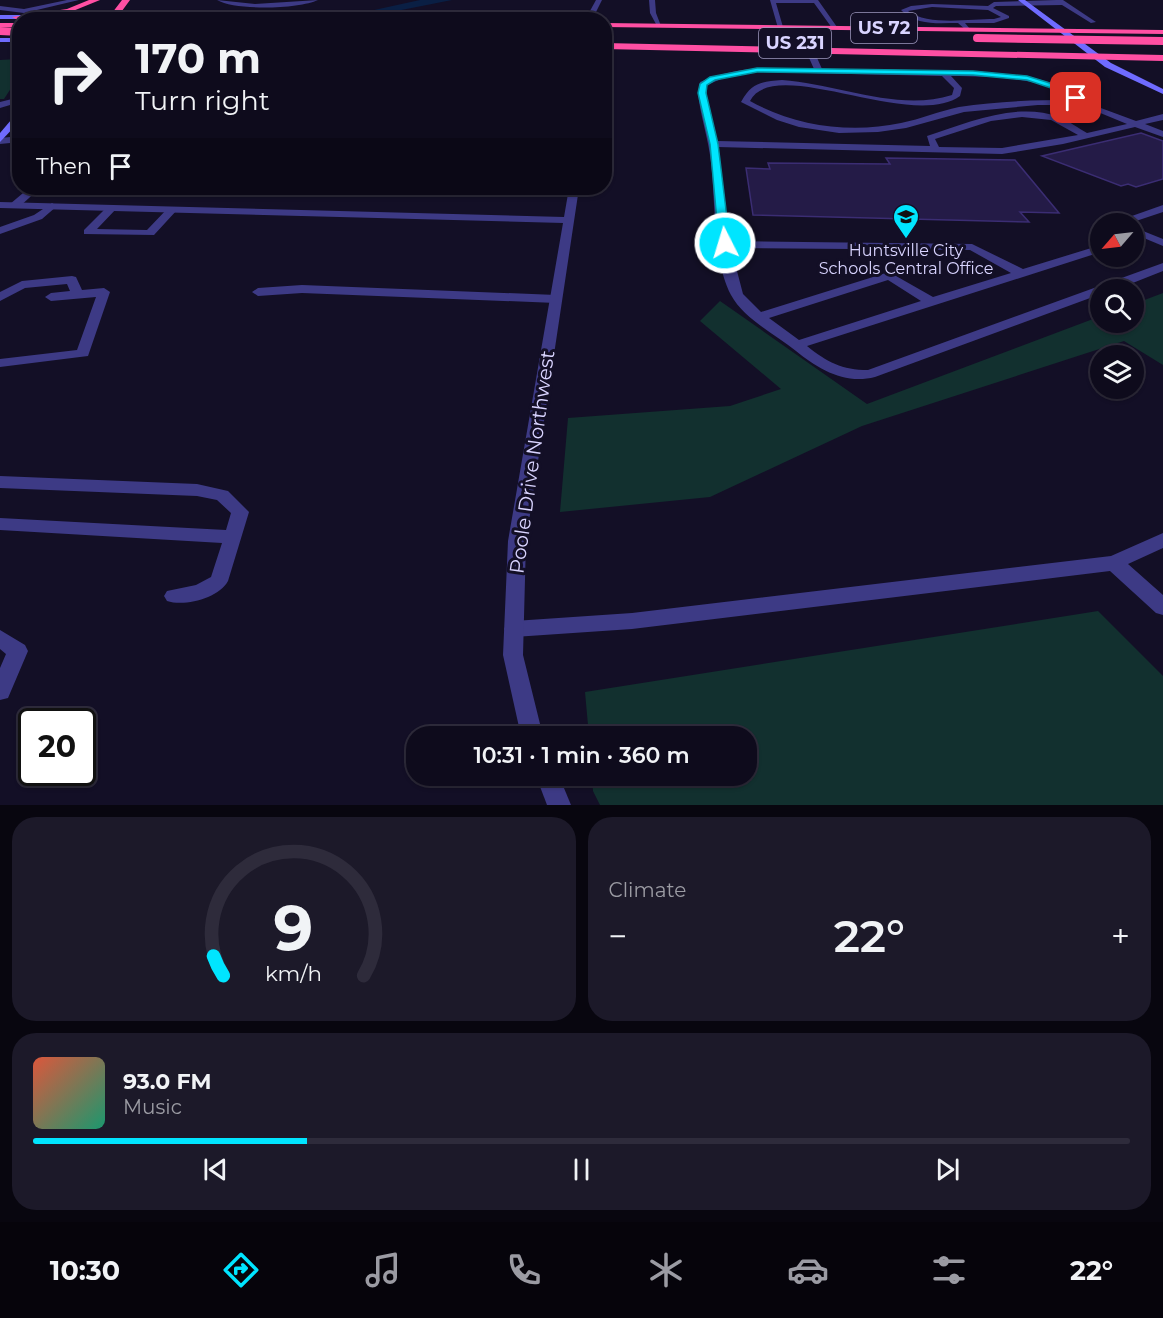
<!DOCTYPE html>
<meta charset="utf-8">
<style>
:root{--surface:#0e0b1c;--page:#1c1929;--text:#f1f3f6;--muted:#9b9ba3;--line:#2e2b3b;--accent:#00e5ff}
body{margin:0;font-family:Montserrat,sans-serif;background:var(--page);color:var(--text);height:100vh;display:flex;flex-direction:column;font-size:22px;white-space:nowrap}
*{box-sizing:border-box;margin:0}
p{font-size:20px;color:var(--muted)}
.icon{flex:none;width:33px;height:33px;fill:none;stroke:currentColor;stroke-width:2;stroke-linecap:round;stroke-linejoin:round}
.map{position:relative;height:805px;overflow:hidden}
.details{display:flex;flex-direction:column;gap:12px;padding:12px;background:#08060f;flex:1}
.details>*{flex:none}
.hud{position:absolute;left:12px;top:12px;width:600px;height:183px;border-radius:24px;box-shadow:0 2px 4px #0004,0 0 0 2px var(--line);background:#0e0b1c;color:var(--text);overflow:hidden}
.needle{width:39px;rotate:242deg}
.fabs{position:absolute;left:1090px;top:213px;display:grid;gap:12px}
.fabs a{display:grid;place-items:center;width:54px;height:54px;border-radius:50%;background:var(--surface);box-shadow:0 2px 4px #0004,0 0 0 2px var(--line);font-size:30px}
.speed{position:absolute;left:18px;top:708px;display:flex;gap:12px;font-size:30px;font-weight:700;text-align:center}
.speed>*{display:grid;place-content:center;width:78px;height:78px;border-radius:50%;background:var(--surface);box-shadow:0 2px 4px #0004,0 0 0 2px var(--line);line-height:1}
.speed .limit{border:3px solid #111;border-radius:9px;background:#fff;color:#111}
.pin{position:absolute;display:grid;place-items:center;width:51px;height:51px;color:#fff;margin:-26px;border-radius:12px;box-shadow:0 3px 9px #0006}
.me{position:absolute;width:66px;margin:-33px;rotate:355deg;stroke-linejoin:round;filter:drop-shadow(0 0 4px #0008)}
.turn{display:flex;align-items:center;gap:21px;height:126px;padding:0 24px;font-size:27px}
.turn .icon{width:78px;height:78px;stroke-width:2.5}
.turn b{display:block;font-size:42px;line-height:51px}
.then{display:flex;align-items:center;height:57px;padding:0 24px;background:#0003;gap:12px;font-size:22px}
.big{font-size:45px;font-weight:600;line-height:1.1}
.details .tile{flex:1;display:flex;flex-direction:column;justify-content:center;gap:9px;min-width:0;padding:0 21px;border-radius:24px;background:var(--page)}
.details .dial{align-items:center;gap:0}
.dial svg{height:156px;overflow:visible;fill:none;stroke:var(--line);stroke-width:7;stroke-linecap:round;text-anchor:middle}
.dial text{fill:var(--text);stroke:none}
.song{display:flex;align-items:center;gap:18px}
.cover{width:72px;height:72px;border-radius:9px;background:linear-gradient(135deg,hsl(10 70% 55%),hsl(160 70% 35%))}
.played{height:6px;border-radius:3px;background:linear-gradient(90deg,var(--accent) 25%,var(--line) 25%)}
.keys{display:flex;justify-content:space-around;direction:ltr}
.heat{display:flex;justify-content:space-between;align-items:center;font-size:33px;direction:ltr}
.details .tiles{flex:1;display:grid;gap:12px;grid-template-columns:1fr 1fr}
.tile:last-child{grid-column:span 2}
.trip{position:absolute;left:406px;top:726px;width:351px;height:60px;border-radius:24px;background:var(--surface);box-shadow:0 2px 4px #0004,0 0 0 2px var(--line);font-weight:600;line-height:60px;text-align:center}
.tabs{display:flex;height:96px;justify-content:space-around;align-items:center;background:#06040b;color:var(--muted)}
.tabs .icon{width:42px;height:42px}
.tabs .current{color:var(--accent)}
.tabs b{font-size:27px;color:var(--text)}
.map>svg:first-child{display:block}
</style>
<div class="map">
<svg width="1163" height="805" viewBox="0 0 1163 805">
<rect width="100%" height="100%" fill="#130f26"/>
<g fill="#12302f">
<path d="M19 59V76L4 99H0V60Z"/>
<path d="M1163 293V365L1124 341 862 426 710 497 560 512 568 418 730 406 781 389 700 321 720 301 867 404 1101 316V322H1134V304Z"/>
<path d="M1098 611 1163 676V805H600L593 791 592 776H747V736H589L585 692Z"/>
</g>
<path fill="#0a1f44" d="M420 0H452L356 19H333Z"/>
<g fill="#241b47" stroke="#3b2d73" stroke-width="1.5">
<path d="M1141 133 1163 141V179L1136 187 1128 184 1121 186 1042 156Z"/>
<path d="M886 158 1015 160 1059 213 1020 212 1029 222 753 215 746 168 770 169 768 163 890 164Z"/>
</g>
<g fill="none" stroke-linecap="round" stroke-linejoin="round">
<g fill="#3d3a85" fill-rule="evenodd">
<path d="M67 0H79L24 13 0 10V6L24 9Z"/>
<path d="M217 0 255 4 318 0C299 9 236 11 217 0Z"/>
<path d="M596 0H602L592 20H585Z"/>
<path d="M649 0H655L656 13 661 26H657L650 13Z"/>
<path d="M770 0H818L837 27 832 28 814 3H776L783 27 778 28Z"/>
<path d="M1056 0H1063L1096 22 1091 23 1062 5 996 6 993 8 1009 16V18L994 23H965L970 29 967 31 958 23C938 23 916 26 901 10L911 6 932 4 988 6 994 2ZM932 7 988 10 1001 17 994 19C970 19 927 26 908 11Z"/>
<path d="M810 49 814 51 822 69 943 71 1027 76 1066 87 1090 104 1136 121 1163 114V120L1145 124 1163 131V137L1135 127 1063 144 1002 154 718 147 730 241 972 244 1023 269 1101 245V252L807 346C827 362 842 370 868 370L1163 263V271L1115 290H1101V294L875 377C845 385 818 369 796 351 775 334 744 319 731 295 712 260 716 195 710 155 707 134 700 114 698 93L700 82C741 65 771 68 814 69L806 51ZM757 72 942 76 954 88 952 95C898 112 837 84 782 80 761 82 752 82 741 102L777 120 799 127 839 133 878 132 906 128 964 112 1038 105H1081L1127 124 1087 133C1078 128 1069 121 1059 117 1017 101 967 123 927 136L930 146 717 141 707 102V85L728 76ZM951 76C993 77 1038 75 1074 100 1035 100 996 101 959 107 939 111 921 119 901 123 850 134 795 126 750 101 774 54 911 131 960 96L962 88ZM1022 117 1051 120 1078 135 1002 148 939 147 935 139 991 121ZM731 248 970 250 1011 273 933 297 889 272 761 312 743 294ZM888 280 921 301 799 340 769 318Z"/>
<path d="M20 97V102L0 108V102Z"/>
<path d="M20 136V142L0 144V138Z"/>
<path d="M29 188H40L18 208H10V204Z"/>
<path d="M52 203 57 206 42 219 0 234V227L34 215Z"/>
<path d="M112 205 117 208 97 229 147 230 168 208H176L177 210 154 235 84 234V230L108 206Z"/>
<path d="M1163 205V212L1127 224 1112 223Z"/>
<path d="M1143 231 1163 239V246L1139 236V232Z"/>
<path d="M72 276 76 277 82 290 104 288 110 292 88 356 0 367V359L77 350 96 297 51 301 45 297 51 293 70 291 67 284 25 288 0 301V292L22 281Z"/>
<path d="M302 285 556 295 562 299 556 303 302 293 258 296 252 292 258 288Z"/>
<path d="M0 476 197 484 228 491 249 512 228 581C219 598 185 607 167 601L164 596 167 591 196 585 211 577 222 543 0 530V518L226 530 231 513 217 500 197 496 0 488Z"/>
<path d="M1163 533V548L1128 564 1163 595V615L1156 613 1110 571 632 629 514 637 507 635 504 629 507 623 514 621 632 613 1111 556Z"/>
<path d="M0 630 25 645 28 651 8 698 0 700V668L6 654 0 649Z"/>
</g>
<g fill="#3d3a85" fill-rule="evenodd">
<path d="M607 44 614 46 608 74 604 76V55Z"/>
<path d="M569 188H579L526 541 523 655 543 736H521L503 655 508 541 563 223 0 208V202L564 217Z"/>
<path d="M536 776H559L571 805H547Z"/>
</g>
<g fill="#6f6bff" fill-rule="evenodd">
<path d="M1018 0H1025L1111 63 1163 89V94L1105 67Z"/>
<path d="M0 15H113L116 17 113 19H0Z"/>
<rect x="0" y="38" width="20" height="4"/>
<path d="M17 113H20V121L0 142V133Z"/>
</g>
<g fill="#ff4fa3" fill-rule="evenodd">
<path d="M89 0H100L68 13 16 19 12 17 67 9Z"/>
<path d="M122 0H130L119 15 323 20 110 19 109 17Z"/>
<rect x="0" y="23" width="20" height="4"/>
<path d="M604 23 1163 30V34L604 27Z"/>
<path d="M604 43 1163 55V61L604 49Z"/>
</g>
<g stroke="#ff4fa3" stroke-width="8">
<path d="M0 31 20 32"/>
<path d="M977 38 1163 41"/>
</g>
</g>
<path fill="#00e5ff" stroke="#0095a6" stroke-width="1.5" d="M757 68 973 71 1027 76 1066 88 1080 98 1073 100 1060 91 1027 80 973 75 757 72 715 80 707 85 706 93 718 144 730 243 725 247 719 243 710 144 698 93 700 84 710 77Z"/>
<defs>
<symbol id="school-pin" viewBox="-11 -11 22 30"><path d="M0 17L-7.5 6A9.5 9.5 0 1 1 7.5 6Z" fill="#00e5ff" stroke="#130f26"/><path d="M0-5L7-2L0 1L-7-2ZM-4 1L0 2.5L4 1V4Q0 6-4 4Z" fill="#111"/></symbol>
</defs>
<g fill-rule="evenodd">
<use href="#school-pin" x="891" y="202" width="30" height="40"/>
</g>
<g text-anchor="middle" stroke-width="6" stroke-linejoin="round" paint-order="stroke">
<g font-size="16" fill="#d9d4ff" stroke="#130f26">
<text x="906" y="256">Huntsville City<tspan x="906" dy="18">Schools Central Office</tspan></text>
</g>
<g fill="#130f26" stroke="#9e99be" stroke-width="1.5">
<rect x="851" y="13" width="66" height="30" rx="4.5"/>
<rect x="759" y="28" width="72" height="30" rx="4.5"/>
</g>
<g font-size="18" font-weight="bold" fill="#d9d4ff">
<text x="884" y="34">US 72</text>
<text x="795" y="49">US 231</text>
</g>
<g font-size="20" fill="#d9d4ff" stroke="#130f26">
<text transform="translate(532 462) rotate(-82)" y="7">Poole Drive Northwest</text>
</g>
</g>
</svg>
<div class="fabs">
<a><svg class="needle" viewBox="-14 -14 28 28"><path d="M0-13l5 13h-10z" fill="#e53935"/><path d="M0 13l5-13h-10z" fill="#9b9ba3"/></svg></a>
<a><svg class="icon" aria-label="search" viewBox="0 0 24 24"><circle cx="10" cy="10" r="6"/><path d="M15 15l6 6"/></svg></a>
<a><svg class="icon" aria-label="layers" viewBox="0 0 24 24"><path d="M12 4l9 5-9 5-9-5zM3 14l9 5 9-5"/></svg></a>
</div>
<div class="speed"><div class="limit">20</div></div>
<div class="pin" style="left:1076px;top:98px;background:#d93025"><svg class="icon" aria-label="arrive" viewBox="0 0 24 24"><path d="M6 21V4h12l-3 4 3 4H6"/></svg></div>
<svg class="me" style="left:725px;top:243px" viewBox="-20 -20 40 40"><circle r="17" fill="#00e5ff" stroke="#fff" stroke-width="3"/><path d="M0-11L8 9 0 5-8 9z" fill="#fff"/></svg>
<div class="trip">10:31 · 1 min · 360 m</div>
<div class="hud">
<div class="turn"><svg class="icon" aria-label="right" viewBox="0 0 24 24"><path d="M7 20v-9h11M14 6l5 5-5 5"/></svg><div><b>170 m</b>Turn right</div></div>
<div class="then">Then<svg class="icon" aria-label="arrive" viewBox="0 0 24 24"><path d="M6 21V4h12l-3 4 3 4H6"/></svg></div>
</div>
</div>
<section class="details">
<div class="tiles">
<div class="tile dial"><svg viewBox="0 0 100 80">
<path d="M14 69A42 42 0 1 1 86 69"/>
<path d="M14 69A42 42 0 0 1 9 59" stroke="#00e5ff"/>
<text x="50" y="56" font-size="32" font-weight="700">9</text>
<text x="50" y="72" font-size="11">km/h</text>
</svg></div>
<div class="tile"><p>Climate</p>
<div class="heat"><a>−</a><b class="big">22°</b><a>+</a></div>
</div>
<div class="tile">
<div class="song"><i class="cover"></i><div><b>93.0 FM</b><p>Music</p></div></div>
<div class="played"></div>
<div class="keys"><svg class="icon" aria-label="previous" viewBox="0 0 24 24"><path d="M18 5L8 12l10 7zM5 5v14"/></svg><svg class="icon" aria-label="pause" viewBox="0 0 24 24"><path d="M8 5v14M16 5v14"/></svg><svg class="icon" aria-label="next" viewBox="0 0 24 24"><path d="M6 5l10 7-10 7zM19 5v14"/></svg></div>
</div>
</div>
</section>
<nav class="tabs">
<b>10:30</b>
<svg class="icon current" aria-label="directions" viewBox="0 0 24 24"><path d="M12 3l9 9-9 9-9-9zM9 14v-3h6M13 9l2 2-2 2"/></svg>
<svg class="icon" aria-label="music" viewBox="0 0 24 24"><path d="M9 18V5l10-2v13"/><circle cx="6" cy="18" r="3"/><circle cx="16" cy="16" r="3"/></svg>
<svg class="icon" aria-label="phone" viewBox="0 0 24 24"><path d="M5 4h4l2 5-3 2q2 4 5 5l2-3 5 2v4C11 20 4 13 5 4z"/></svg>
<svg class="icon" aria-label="climate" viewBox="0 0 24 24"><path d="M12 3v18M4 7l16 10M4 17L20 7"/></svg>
<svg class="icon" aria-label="car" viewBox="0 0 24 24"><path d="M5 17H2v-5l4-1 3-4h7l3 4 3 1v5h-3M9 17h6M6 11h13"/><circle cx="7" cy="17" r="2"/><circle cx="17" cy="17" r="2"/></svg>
<svg class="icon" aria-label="filters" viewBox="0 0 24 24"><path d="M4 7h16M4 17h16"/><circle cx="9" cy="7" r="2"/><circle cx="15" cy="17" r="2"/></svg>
<b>22°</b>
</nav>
